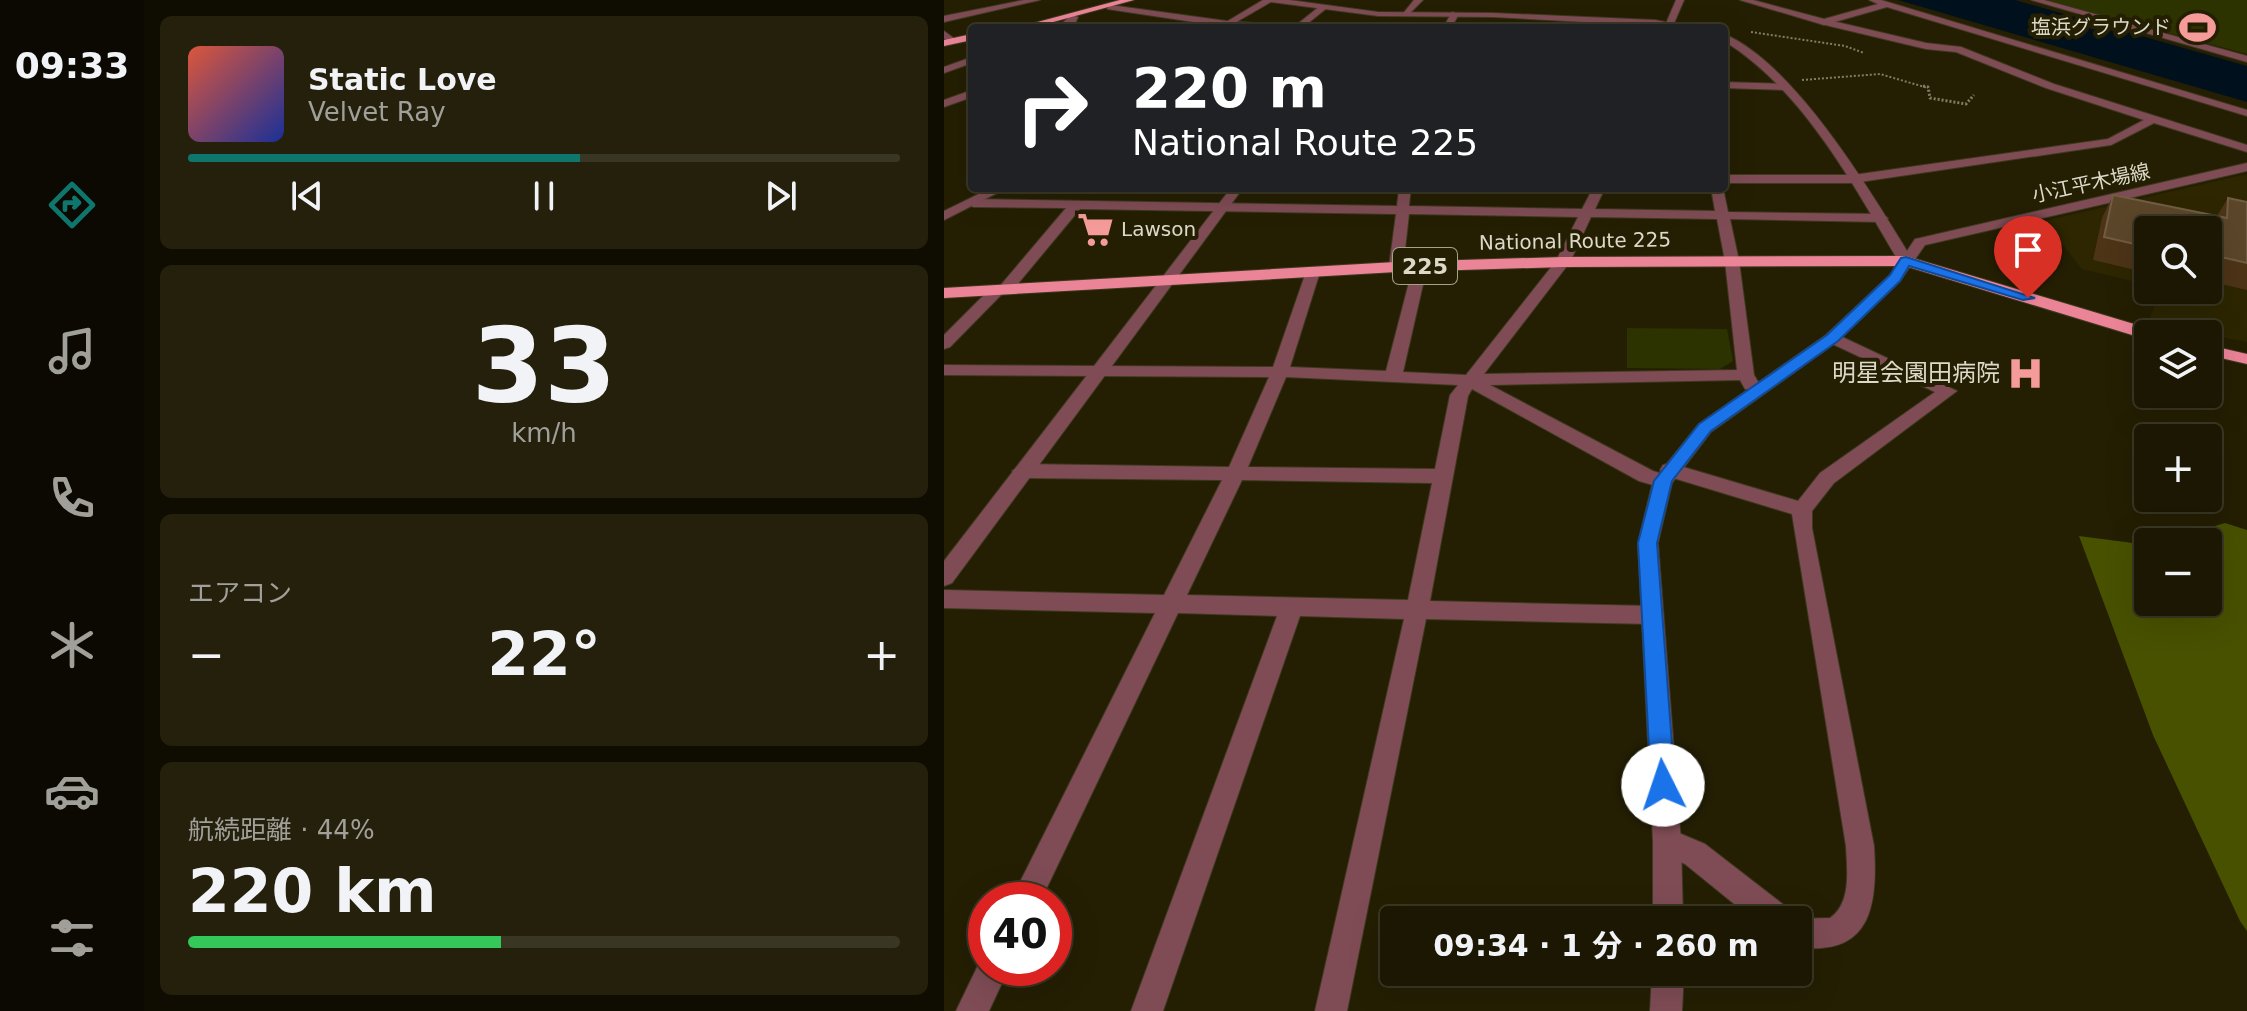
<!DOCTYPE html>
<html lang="ja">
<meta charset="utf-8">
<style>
:root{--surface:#1b1702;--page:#24200c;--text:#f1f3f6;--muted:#a09f99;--line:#393624;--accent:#0f766e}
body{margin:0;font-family:"DejaVu Sans","Noto Sans JP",sans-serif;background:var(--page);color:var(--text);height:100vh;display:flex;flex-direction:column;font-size:30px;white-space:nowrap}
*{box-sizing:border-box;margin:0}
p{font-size:26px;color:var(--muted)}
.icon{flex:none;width:44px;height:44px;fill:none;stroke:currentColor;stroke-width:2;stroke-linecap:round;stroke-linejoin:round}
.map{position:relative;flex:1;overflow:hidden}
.panel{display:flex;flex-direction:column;gap:16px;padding:16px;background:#0f0d01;width:800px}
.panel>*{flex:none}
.banner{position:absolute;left:24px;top:24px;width:760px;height:168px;border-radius:8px;box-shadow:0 8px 32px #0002,0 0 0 2px var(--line);background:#202124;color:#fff;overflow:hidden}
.fabs{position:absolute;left:1190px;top:216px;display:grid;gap:16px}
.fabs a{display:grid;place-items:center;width:88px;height:88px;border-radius:8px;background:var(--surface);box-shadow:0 8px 32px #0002,0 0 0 2px var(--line);font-size:40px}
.speed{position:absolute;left:24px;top:882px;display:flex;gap:16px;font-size:40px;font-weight:700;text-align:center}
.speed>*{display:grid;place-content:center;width:104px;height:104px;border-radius:50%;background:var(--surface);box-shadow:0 8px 32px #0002,0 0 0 2px var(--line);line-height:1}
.speed .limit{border:12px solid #d22;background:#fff;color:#111}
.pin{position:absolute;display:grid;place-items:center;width:68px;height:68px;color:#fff;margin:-82px -34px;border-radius:50% 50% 50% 0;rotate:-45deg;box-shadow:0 0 8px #0007}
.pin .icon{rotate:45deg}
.me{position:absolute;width:88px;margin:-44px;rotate:356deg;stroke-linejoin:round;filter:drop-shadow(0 0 6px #0008)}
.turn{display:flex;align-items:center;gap:28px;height:168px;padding:0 32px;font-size:36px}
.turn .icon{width:104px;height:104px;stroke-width:2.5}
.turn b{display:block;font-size:56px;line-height:68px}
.big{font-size:60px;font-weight:700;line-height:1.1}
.panel .widget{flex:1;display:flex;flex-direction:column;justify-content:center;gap:12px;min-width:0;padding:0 28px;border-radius:12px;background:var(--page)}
.panel .dial{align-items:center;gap:0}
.dial b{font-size:104px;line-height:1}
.song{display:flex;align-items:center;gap:24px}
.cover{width:96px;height:96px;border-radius:12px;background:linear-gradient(135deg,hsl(10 70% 55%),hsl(230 70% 35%))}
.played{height:8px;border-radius:4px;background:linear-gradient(90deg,var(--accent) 55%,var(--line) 55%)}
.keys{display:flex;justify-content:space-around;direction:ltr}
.heat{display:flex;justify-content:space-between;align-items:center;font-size:44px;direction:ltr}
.charge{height:12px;border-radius:6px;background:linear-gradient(90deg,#34c759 44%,var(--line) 0)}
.trip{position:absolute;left:436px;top:906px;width:432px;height:80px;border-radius:8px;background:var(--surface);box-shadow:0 8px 32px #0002,0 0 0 2px var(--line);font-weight:700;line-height:80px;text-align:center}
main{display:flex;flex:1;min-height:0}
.tab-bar{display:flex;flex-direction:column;width:144px;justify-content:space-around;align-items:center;background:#0b0901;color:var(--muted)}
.tab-bar .icon{width:56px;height:56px}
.tab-bar .selected{color:var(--accent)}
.tab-bar b{font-size:36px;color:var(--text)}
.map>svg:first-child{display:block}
</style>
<main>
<nav class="tab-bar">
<b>09:33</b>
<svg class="icon selected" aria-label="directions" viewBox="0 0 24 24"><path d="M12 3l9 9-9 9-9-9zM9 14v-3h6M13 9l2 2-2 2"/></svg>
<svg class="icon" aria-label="music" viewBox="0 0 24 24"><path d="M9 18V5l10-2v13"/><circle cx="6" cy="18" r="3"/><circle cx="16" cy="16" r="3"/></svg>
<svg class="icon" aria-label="phone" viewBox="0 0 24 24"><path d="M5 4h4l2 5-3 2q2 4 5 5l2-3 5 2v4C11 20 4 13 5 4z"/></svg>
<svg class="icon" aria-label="climate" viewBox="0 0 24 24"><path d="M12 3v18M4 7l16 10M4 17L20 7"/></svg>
<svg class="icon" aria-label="car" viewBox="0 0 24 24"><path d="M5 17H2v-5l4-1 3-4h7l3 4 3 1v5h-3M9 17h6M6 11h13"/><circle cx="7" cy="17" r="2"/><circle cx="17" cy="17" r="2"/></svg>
<svg class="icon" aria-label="filters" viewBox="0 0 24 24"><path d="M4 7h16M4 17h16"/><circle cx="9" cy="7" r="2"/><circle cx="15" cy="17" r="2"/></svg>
</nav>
<section class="panel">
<div class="widget">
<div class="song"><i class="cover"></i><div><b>Static Love</b><p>Velvet Ray</p></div></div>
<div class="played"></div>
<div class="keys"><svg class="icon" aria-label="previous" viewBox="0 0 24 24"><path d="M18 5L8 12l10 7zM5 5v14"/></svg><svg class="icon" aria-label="pause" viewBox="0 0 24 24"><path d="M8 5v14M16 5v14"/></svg><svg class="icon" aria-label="next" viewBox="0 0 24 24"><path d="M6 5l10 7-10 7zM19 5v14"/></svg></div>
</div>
<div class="widget dial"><b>33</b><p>km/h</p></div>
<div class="widget"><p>エアコン</p>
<div class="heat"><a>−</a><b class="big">22°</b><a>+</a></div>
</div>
<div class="widget"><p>航続距離 · 44%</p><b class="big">220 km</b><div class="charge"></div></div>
</section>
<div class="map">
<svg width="1303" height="1011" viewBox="0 0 1303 1011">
<rect width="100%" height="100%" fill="#241f03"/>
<path fill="#2d2601" d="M1303 174V342L1204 323 1217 290H1264V230H1204V285L1138 269 1100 221Z"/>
<g fill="#2c3200">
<path d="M1102 0H1303V54Z"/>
<path d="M683 328 783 329 789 361 776 369 683 368Z"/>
</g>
<path fill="#485100" d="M1281 523 1303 530V931L1296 921 1209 735 1135 536 1204 545V602H1264V542H1218Z"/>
<path fill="#00101c" d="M954 0H1071L1303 66V102Z"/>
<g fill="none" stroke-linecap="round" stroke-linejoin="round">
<defs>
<g id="minor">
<path d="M80 0H96L0 22V16Z"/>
<path d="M470 0H479L463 16H457Z"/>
<path d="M732 0H740L728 28H720Z"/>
<path d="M166 5 283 21 351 26 376 6 383 8 358 28 283 27 163 9Z"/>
<path d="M508 12 515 14 507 28H499Z"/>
<path d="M127 15 134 17 131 24 113 28Z"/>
<path d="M880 19 982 43 1017 47 1110 84 1303 145V152L1210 123 1167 145 909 183H780V175H909L1164 139 1200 120 1102 88 1012 52 982 49 877 24Z"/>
<path d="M0 31 11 39V43L0 39Z"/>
<path d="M28 57V63L0 73V67Z"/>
<path d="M780 82 841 84 846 87 841 90 780 88Z"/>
<path d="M28 90V97L0 107V100Z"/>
<path d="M455 188H467L465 206 638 209 649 188H661L651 209 771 211 767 188H779L784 212 937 214 944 218 937 222 786 219 795 261 810 375 816 385 813 389H801L796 380 546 385 709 471 719 474 716 470 719 465 726 463 854 501 876 473 991 392 882 341V335H894L1013 391 890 483 868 511V528L930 846C934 905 927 957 854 947V920H810L741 864 713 852 709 842 713 832 723 828 761 844 845 909 849 919 886 918C908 903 903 869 902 846L848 514 726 477 729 481 726 486 719 488 695 481 528 389 524 396 486 601 707 606 715 608 718 615 715 622 707 624 482 619 403 1011H371L460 619 356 616 219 1011H187L333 616 234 613 97 900H67L211 613 0 608V590L220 595 278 480 78 478 68 471 78 464 285 467 325 377 0 375V365L329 367 362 272 369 268 376 272 346 367 442 371 469 267 476 263 483 267 459 372 522 375 612 261 634 217 465 214 459 267 452 271 445 267 452 214 136 209 67 292 59 293 6 347 0 349V335L48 287 56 286 122 208 29 207 23 203 29 199 453 206ZM647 217 773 219 781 261 793 370 540 374 626 262ZM342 377 514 385 506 395 491 469 304 467ZM298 480 488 483 464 600 243 595Z"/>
<path d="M42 955V968H65L45 1011H12L38 957Z"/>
</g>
<g id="tertiary">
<path d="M319 0H345L434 12 549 13 711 20 753 28 549 17 434 16 327 2 282 28H272Z"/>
<path d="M796 0H809L880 19 934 4 925 0H937L1303 110V116L943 7 880 25Z"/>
<path d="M1087 0H1100L1303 56V62Z"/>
<path d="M780 34C849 63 924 187 963 251L971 239 976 238 1303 163V171L981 245 956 281 894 341 767 432 728 483 714 543 737 842 739 920H709V842L694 543 709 481 755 424 882 335 946 275 955 262C909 184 859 90 780 41Z"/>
<path d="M47 188H63L0 220V211Z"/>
<path d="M287 188H299L8 583 0 586V561Z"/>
<path d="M708 972H740L738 1011H706Z"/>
</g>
<g id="trunk">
<path d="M176 0H190L87 28H71Z"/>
<path d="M28 34V40L0 46V40Z"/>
<path d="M962 256 1210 330 1213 334H1204V339L1198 338 961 266 619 267 452 272 0 298V288L452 262 619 257Z"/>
<path d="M1264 345 1303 354V364L1264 355Z"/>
</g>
</defs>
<use href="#minor" stroke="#3e391f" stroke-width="2"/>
<use href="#tertiary" stroke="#3e391f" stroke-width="2"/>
<use href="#trunk" stroke="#3e391f" stroke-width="2"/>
<g stroke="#817d67" stroke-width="2" stroke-dasharray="2 2" stroke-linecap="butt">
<path d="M807 32 901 46 920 53"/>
<path d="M858 80 936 74 984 88"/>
</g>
<path stroke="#817d67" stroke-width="3" stroke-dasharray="2 2" stroke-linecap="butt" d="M979 86 984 87 986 98 1022 104 1030 95"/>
<use href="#minor" fill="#7f4c55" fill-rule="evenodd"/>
<use href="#tertiary" fill="#7f4c55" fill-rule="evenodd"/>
<use href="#trunk" fill="#ec8498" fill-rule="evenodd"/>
</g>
<path fill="#4d3417" d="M1169 195 1273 216 1284 198 1303 202V290L1264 281V230H1204V273L1149 260 1158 218Z"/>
<path fill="#5c462a" stroke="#705d43" stroke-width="2" d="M1169 195 1283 218 1284 198 1303 202V263L1264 254V230H1204V247L1160 237Z"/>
<path fill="#1a73e8" stroke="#114b97" stroke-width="2" d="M962 257 1091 298 1079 300 965 266 956 281 894 341 767 431 728 481 713 543 731 785 728 794 719 797 710 794 707 785 694 543 710 481 755 424 883 335 946 275 957 258Z"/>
<defs>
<symbol id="stadium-bare" viewBox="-9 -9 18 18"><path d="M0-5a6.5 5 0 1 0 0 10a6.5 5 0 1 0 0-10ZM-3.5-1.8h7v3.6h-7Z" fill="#f59b99" stroke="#241f03" stroke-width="2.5" paint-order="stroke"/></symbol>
<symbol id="supermarket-bare" viewBox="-9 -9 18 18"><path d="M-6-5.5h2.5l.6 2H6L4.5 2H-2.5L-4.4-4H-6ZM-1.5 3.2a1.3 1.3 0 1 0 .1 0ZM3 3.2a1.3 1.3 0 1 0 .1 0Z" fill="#f59b99" stroke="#241f03" stroke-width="2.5" paint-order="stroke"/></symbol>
<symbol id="hospital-bare" viewBox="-9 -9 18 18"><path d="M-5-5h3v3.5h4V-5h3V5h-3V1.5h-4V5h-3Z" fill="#f59b99" stroke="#241f03" stroke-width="2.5" paint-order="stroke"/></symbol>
</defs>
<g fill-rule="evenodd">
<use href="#stadium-bare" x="1228" y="2" width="51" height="51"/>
<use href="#supermarket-bare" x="126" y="204" width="51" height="51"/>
<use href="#hospital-bare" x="1056" y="348" width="51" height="51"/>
</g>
<g text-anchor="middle" stroke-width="8" stroke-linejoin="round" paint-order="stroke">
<g font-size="20" fill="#dcd9c9" stroke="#241f03" text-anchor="end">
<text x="1227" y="34">塩浜グラウンド</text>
<text x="177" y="236" text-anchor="start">Lawson</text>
</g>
<g font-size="20" fill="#dcd9c9" stroke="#241f03">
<text transform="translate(1147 183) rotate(-12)" y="7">小江平木場線</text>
<text transform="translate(631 241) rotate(-1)" y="7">National Route 225</text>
</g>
<rect fill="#241f03" stroke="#a5a18e" stroke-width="2" x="449" y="248" width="64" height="36" rx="6"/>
<g font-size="22" font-weight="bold" fill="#dcd9c9">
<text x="481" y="274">225</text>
</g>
<g font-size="24" fill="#dcd9c9" stroke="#241f03" text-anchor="end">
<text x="1056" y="381">明星会園田病院</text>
</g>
</g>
</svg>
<div class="fabs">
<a><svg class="icon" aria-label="search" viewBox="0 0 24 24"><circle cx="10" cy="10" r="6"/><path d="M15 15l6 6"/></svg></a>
<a><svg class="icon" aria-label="layers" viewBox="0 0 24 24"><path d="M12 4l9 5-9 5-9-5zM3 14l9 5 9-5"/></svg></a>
<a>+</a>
<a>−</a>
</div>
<div class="speed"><div class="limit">40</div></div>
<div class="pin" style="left:1084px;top:298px;background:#d93025"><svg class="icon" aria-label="arrive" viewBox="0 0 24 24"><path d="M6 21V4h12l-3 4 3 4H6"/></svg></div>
<svg class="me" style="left:719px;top:785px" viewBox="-20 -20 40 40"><circle r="19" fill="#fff"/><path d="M0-13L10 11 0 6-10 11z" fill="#1a73e8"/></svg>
<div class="trip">09:34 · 1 分 · 260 m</div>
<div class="banner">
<div class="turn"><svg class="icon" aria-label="right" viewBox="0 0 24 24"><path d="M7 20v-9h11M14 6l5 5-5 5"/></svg><div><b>220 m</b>National Route 225</div></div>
</div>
</div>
</main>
